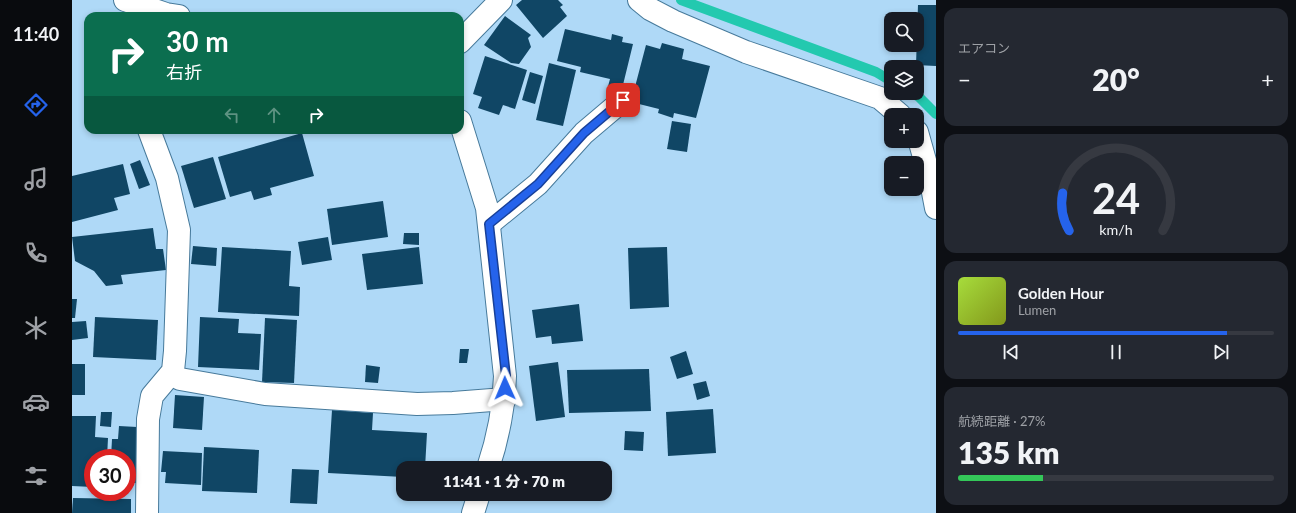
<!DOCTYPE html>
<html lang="ja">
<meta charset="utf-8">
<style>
:root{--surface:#171b24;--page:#242831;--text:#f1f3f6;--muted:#9ea1a6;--line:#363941;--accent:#2563eb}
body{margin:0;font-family:Lato,"Noto Sans JP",sans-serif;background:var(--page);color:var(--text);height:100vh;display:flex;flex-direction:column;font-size:15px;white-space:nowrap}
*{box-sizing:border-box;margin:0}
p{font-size:13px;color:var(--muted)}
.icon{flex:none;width:22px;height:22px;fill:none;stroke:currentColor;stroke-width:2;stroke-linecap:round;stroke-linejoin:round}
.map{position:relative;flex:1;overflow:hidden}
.drawer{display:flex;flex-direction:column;gap:8px;padding:8px;background:#0d0f14;width:360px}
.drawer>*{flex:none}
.guide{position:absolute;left:12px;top:12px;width:380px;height:122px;border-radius:12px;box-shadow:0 2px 6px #0003;background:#0b6e4f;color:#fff;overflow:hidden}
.controls{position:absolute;left:812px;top:12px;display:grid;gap:8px}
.controls a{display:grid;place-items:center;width:40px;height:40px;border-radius:8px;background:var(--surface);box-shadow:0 2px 6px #0003;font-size:20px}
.speed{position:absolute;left:12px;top:449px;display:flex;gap:8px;font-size:20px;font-weight:700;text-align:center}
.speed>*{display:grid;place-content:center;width:52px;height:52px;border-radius:50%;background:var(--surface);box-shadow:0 2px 6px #0003;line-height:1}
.speed .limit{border:6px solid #d22;background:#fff;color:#111}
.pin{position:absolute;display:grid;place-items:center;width:34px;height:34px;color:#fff;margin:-17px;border-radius:8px;box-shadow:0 2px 6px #0006}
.me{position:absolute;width:44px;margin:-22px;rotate:359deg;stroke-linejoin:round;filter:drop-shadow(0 0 3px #0008)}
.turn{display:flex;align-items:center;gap:14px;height:84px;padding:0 16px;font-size:18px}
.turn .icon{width:52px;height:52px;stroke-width:2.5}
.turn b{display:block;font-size:28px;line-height:34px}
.lanes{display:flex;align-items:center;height:38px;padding:0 16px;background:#0003;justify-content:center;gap:20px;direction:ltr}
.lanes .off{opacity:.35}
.big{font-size:30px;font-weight:800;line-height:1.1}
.drawer .card{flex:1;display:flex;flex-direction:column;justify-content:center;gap:6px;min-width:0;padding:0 14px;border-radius:12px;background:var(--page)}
.drawer .dial{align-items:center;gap:0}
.dial svg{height:104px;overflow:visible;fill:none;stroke:var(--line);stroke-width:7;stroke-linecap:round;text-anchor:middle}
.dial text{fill:var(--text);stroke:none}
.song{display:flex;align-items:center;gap:12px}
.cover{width:48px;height:48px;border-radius:6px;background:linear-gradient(135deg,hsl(80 70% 55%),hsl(70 70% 35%))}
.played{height:4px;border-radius:2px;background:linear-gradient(90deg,var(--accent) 85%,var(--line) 85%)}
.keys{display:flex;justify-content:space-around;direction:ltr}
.heat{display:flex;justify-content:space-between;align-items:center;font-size:22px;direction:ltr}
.charge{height:6px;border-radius:3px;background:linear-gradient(90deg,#34c759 27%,var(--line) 0)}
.trip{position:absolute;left:324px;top:461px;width:216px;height:40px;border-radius:12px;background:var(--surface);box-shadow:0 2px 6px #0003;font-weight:800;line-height:40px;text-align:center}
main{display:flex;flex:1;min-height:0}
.menu{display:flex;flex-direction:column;width:72px;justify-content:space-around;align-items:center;background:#090b0e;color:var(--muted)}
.menu .icon{width:28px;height:28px}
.menu .active{color:var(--accent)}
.menu b{font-size:18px;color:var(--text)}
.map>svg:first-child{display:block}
</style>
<main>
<nav class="menu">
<b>11:40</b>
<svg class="icon active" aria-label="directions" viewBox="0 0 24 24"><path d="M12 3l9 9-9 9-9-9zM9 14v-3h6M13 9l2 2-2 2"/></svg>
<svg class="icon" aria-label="music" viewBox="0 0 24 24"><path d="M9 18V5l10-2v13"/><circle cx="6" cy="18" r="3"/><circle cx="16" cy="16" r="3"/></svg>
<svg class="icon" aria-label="phone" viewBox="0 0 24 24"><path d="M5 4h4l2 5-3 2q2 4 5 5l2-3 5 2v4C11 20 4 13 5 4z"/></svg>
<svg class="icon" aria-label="climate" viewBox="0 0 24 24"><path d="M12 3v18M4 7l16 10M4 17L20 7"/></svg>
<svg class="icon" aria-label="car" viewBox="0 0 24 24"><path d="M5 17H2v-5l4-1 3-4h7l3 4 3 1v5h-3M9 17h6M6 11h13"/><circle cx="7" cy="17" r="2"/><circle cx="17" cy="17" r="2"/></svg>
<svg class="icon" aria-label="filters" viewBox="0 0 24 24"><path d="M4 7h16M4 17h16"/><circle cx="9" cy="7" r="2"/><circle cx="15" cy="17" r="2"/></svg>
</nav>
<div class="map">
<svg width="864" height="513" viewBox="0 0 864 513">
<rect width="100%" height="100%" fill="#afd9f7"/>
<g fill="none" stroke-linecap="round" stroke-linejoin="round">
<g stroke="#23c9af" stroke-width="10">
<path d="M609 0 804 72 819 81"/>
<path d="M840 93 847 97 864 114"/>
</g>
</g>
<g fill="#104665">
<path d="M450 0H486L491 5 488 7 495 16 471 38 444 5Z"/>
<path d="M846 5H864V66L844 65Z"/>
<path d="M433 16 459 35 456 38 459 47 447 64 439 63 412 45Z"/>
<path d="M493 29 539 40 540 34 551 37 550 42 561 44 549 93 535 90 538 79 508 72 509 67 485 61Z"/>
<path d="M590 43 612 49 610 59 638 66 624 118 602 113 601 118 586 113 587 109 559 102 574 45 588 49Z"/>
<path d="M413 56 455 70 443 109 431 105 427 115 406 108 410 97 401 94Z"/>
<path d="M477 63 504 70 491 126 464 120Z"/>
<path d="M458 72 471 76 463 104 450 100Z"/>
<path d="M600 121 619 124 615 152 595 149Z"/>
<path d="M230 133 242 176 198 188 200 195 182 200 179 191 158 197 146 157Z"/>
<path d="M141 157 154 199 122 208 109 166Z"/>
<path d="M68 160 78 185 67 189 58 164Z"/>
<path d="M51 164 58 194 42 198 46 210 0 222V176Z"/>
<path d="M311 201 316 237 260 245 255 209Z"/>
<path d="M81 228 84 249H91L94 270 49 275 51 284 34 286 22 271 3 261 0 237Z"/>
<path d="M332 233H347V245L331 244Z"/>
<path d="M256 237 260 260 230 265 226 242Z"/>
<path d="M121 246 145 248 144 266 119 264Z"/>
<path d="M150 247 219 251 217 286 228 287 227 316 146 312Z"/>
<path d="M347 247 351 284 295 290 290 254Z"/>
<path d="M595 247 597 307 558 309 556 248Z"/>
<path d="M0 299H5L3 318H0Z"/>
<path d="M507 304 511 341 480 344 479 336 464 338 460 310Z"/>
<path d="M23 317 86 320 84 360 21 357Z"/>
<path d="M128 317 167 319 166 333 189 334 187 370 126 367Z"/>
<path d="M193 318 225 320 222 383 190 382Z"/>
<path d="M14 321 16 338 0 340V322Z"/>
<path d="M388 349H397L395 363H387Z"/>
<path d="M614 351 621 374 605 379 598 357Z"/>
<path d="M486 362 493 417 464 421 457 366Z"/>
<rect x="0" y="364" width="13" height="31"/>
<path d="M294 365 308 367 306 383 293 382Z"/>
<path d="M577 369 579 411 497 413 495 370Z"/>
<path d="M634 381 638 396 625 400 621 384Z"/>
<path d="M103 395 132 397 130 430 101 428Z"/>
<path d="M641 409 644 453 596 456 594 412Z"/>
<path d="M260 410 301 413 300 430 355 433 353 468H331V477L256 473Z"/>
<path d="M29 412H40L39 427 28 426Z"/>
<path d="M0 416H24L23 437 36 438 35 458H21V487L0 486Z"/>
<path d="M47 426 65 427 67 440 64 483H55V458H39L40 439H46Z"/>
<path d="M553 431 572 432 571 451 552 450Z"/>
<path d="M132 447 187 450 185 493 130 491Z"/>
<path d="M91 451 130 453 129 485 93 483 94 472H89Z"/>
<path d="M220 469 247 470 245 504 218 503Z"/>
<path d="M1 498 59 499V513H0Z"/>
</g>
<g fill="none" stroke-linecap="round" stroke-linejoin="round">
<defs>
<g id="minor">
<path d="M53 0 94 14 107 16"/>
<path d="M567 0 578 9 601 21 674 52 808 98 828 115"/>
<path d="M388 42 429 0"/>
<path d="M388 121 415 208 433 376C432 408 426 438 416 468"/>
<path d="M845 132 859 182 864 208"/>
<path d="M417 224 466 184 512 133 551 100"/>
<path d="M99 374 108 379 193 394 345 404 381 403 433 399"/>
<path d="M75 513 76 419 80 396 101 371 103 351 107 230 95 178 77 130"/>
<path d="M401 513 407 494"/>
</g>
</defs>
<use href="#minor" stroke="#477a9b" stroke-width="24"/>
<use href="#minor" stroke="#fff" stroke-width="22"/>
</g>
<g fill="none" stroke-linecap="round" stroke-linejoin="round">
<defs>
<path id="route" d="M433 388 434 376 417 224 466 184 512 133 551 100"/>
</defs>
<use href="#route" stroke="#184099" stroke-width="10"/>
<use href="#route" stroke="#2563eb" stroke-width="7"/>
</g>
</svg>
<div class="controls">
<a><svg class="icon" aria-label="search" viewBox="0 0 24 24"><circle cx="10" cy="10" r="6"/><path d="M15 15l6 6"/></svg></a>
<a><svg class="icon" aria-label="layers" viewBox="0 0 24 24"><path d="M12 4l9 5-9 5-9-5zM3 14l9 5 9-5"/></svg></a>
<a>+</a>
<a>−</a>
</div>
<div class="speed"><div class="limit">30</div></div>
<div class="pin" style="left:551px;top:100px;background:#d93025"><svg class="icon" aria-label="arrive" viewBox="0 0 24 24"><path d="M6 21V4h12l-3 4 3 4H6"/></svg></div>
<svg class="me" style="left:433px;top:388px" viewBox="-20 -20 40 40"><path d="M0-17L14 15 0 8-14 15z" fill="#2563eb" stroke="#fff" stroke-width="4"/></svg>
<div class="trip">11:41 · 1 分 · 70 m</div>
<div class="guide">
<div class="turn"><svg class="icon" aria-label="right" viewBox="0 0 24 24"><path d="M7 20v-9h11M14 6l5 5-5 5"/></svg><div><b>30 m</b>右折</div></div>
<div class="lanes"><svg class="icon off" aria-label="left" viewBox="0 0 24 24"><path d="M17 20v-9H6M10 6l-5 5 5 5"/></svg><svg class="icon off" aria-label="ahead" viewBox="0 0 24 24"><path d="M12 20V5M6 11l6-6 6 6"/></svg><svg class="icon" aria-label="right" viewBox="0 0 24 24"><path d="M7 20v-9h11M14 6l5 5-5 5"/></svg></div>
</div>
</div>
<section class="drawer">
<div class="card"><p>エアコン</p>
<div class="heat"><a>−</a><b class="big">20°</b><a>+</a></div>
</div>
<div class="card dial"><svg viewBox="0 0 100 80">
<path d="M14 69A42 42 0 1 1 86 69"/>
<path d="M14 69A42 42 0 0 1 9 40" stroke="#2563eb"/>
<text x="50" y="56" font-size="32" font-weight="700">24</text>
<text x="50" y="72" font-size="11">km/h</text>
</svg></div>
<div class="card">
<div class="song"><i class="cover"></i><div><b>Golden Hour</b><p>Lumen</p></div></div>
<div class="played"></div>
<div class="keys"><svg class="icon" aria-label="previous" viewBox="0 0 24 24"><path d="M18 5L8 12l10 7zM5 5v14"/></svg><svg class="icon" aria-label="pause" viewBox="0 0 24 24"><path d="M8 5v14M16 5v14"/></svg><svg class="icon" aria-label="next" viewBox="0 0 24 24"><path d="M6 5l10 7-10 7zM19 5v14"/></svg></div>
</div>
<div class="card"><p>航続距離 · 27%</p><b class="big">135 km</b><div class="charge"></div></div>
</section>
</main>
